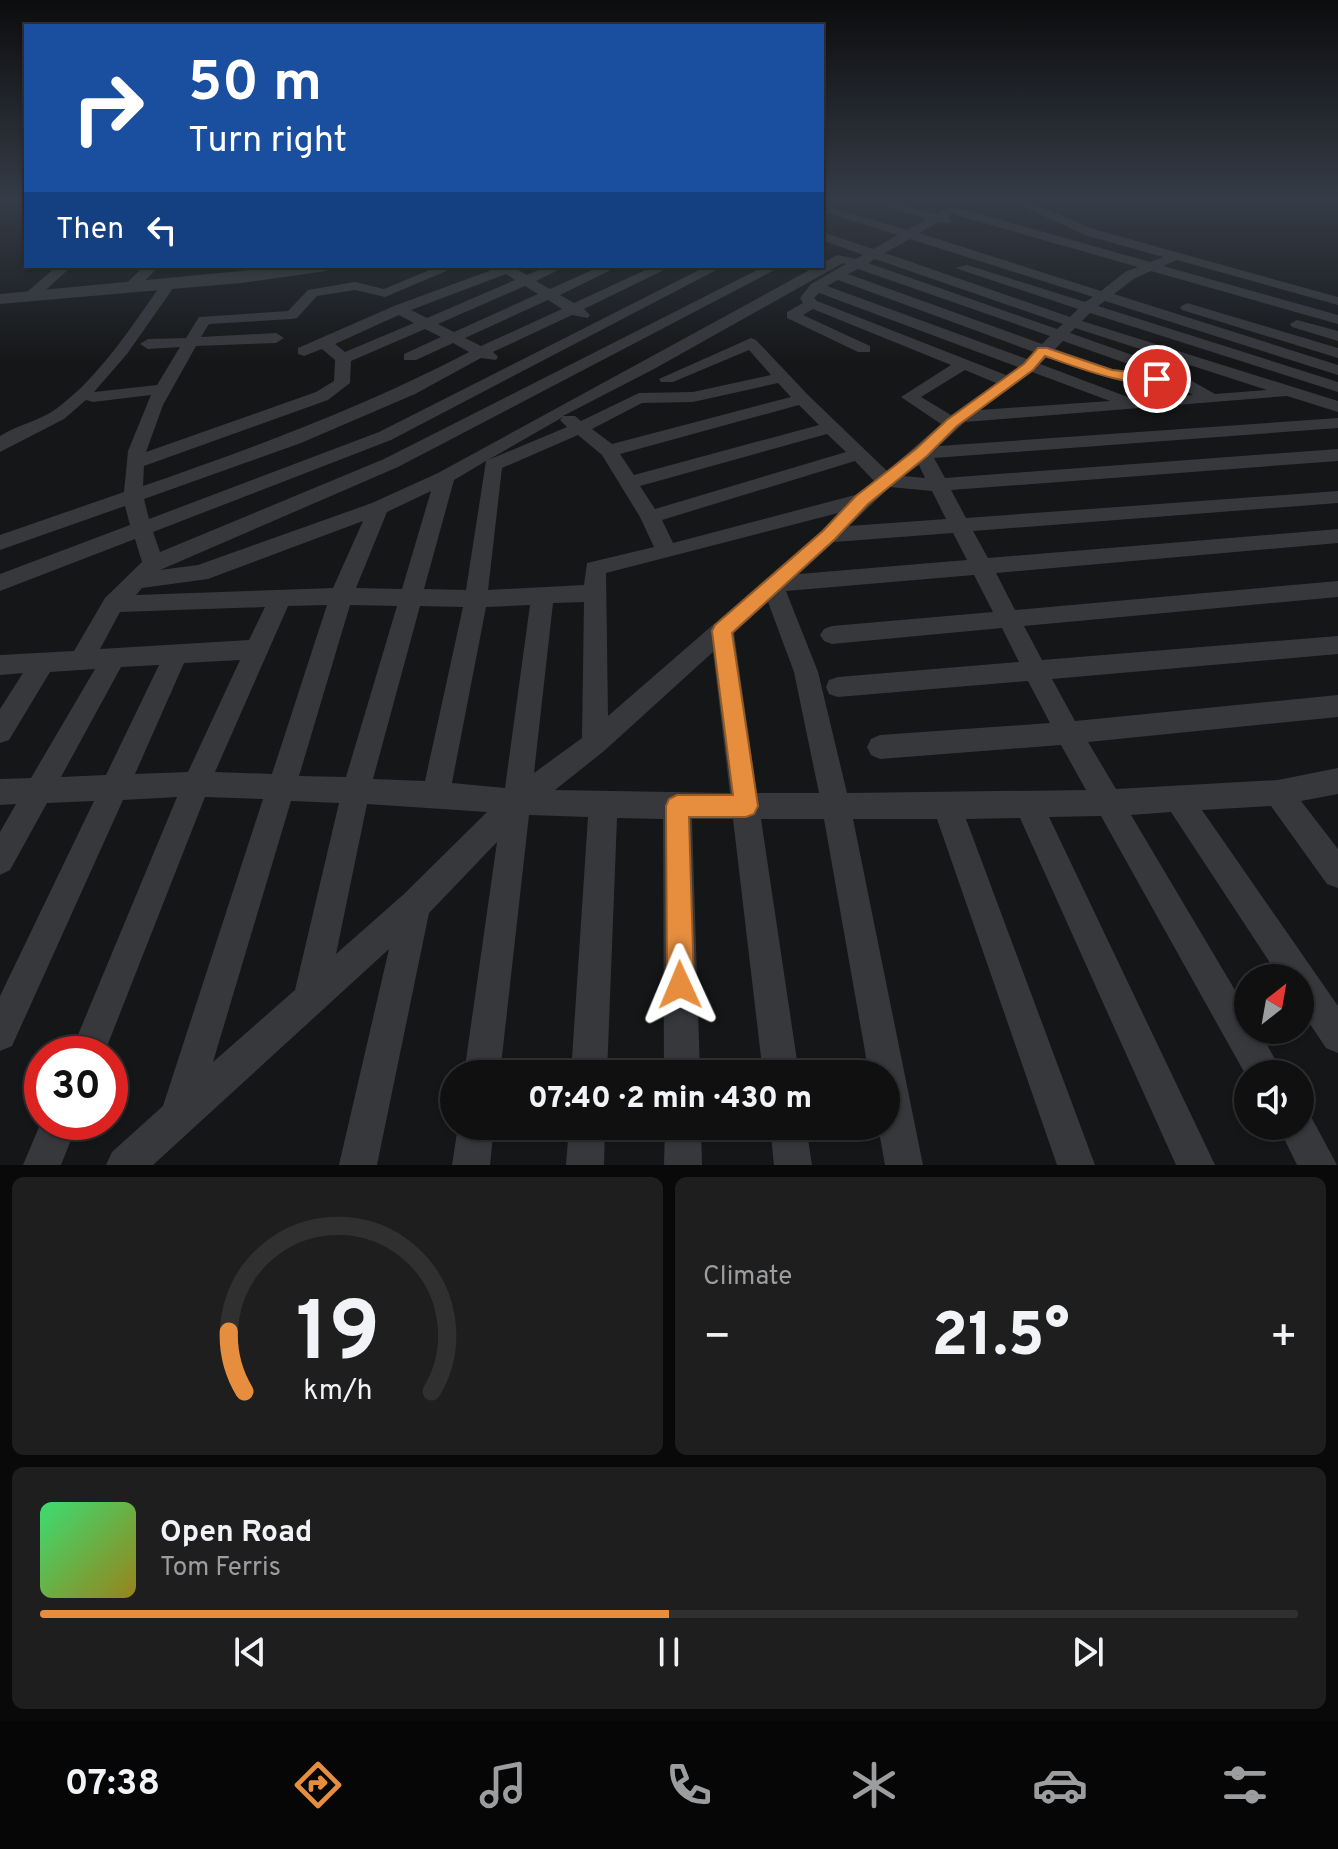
<!DOCTYPE html>
<meta charset="utf-8">
<style>
:root{--surface:#101011;--page:#1e1e1f;--text:#f1f3f6;--muted:#9c9d9f;--line:#303031;--accent:#e78e3e}
body{margin:0;font-family:Overpass,sans-serif;background:var(--page);color:var(--text);height:100vh;display:flex;flex-direction:column;font-size:30px;white-space:nowrap}
*{box-sizing:border-box;margin:0}
p{font-size:26px;color:var(--muted)}
.icon{flex:none;width:44px;height:44px;fill:none;stroke:currentColor;stroke-width:2;stroke-linecap:round;stroke-linejoin:round}
.map{position:relative;height:1165px;overflow:hidden}
.panel{display:flex;flex-direction:column;gap:12px;padding:12px;background:#090909;flex:1}
.panel>*{flex:none}
.banner{position:absolute;left:24px;top:24px;width:800px;height:244px;border-radius:0px;box-shadow:0 2px 6px #0004,0 0 0 2px var(--line);background:#1a4fa0;color:#fff;overflow:hidden}
.needle{width:52px;rotate:31deg}
.fabs{position:absolute;left:1234px;top:964px;display:grid;gap:16px}
.fabs a{display:grid;place-items:center;width:80px;height:80px;border-radius:50%;background:var(--surface);box-shadow:0 2px 6px #0004,0 0 0 2px var(--line);font-size:40px}
.speed{position:absolute;left:24px;top:1036px;display:flex;gap:16px;font-size:40px;font-weight:700;text-align:center}
.speed>*{display:grid;place-content:center;width:104px;height:104px;border-radius:50%;background:var(--surface);box-shadow:0 2px 6px #0004,0 0 0 2px var(--line);line-height:1}
.speed .limit{border:12px solid #d22;background:#fff;color:#111}
.pin{position:absolute;display:grid;place-items:center;width:68px;height:68px;color:#fff;margin:-34px;border:4px solid #fff;border-radius:50%;box-shadow:0 2px 8px #0007}
.me{position:absolute;width:88px;margin:-44px;rotate:359deg;stroke-linejoin:round;filter:drop-shadow(0 0 6px #0008)}
.turn{display:flex;align-items:center;gap:28px;height:168px;padding:0 32px;font-size:36px}
.turn .icon{width:104px;height:104px;stroke-width:2.5}
.turn b{display:block;font-size:56px;line-height:68px}
.then{display:flex;align-items:center;height:76px;padding:0 32px;background:#0003;gap:16px;font-size:30px}
.big{font-size:60px;font-weight:800;line-height:1.1}
.panel .widget{flex:1;display:flex;flex-direction:column;justify-content:center;gap:12px;min-width:0;padding:0 28px;border-radius:12px;background:var(--page)}
.panel .dial{align-items:center;gap:0}
.dial svg{height:208px;overflow:visible;fill:none;stroke:var(--line);stroke-width:7;stroke-linecap:round;text-anchor:middle}
.dial text{fill:var(--text);stroke:none}
.song{display:flex;align-items:center;gap:24px}
.cover{width:96px;height:96px;border-radius:12px;background:linear-gradient(135deg,hsl(140 70% 55%),hsl(50 70% 35%))}
.played{height:8px;border-radius:4px;background:linear-gradient(90deg,var(--accent) 50%,var(--line) 50%)}
.keys{display:flex;justify-content:space-around;direction:ltr}
.heat{display:flex;justify-content:space-between;align-items:center;font-size:44px;direction:ltr}
.panel .tiles{flex:1;display:grid;gap:12px;grid-template-columns:1fr 1fr}
.widget:last-child{grid-column:span 2}
.trip{position:absolute;left:440px;top:1060px;width:460px;height:80px;border-radius:40px;background:var(--surface);box-shadow:0 2px 6px #0004,0 0 0 2px var(--line);font-weight:800;line-height:80px;text-align:center}
.dock{display:flex;height:128px;justify-content:space-around;align-items:center;background:#060607;color:var(--muted)}
.dock .icon{width:56px;height:56px}
.dock .on{color:var(--accent)}
.dock b{font-size:36px;color:var(--text)}
.map>svg:first-child{display:block}
</style>
<div class="map">
<svg width="1338" height="1165" viewBox="0 0 1338 1165">
<rect width="100%" height="100%" fill="#151617"/>
<g fill="none" stroke-linecap="round" stroke-linejoin="round">
<g fill="#37383c" fill-rule="evenodd">
<path d="M886 200 936 214 951 206 1150 262 1163 257 1085 235 1009 200H1025L1093 229 1338 297V305L1177 260 1163 266 1338 315V324L1151 271 1135 278 1114 294 1338 365V375L1105 301 1098 306 1338 382V392L1090 313 1082 321 1338 401V412L1287 396 965 422 939 446 1338 418V428L934 458 945 478 1338 449V461L951 490 966 518 1338 491V503L973 531 988 558 1338 529V543L996 573 1015 610 1338 581V597L1024 626 1042 660 1338 636V654L1052 679 1075 721 1338 695V717L1088 742 1116 789 1278 780 1338 768V794L1301 801 1338 849V888L1327 884 1271 806 1202 810 1338 1006V1053L1326 1048 1300 1009V978H1280L1171 812 1131 815 1248 1012V1030H1259L1283 1074H1248V1079L1101 816 1049 817 1215 1165H1176L1020 818 966 819 1095 1165H1057L937 819H853L923 1165H885L878 1126H886V1074H869L824 819H761L799 1074H763L733 819H692L700 1074H664L663 819 617 818 607 1074H571L588 817 529 815 500 1074H464L497 842 429 913 377 1165H339L389 949 153 1165H106L112 1152 163 1106 263 799 205 797 104 1054H70L177 797 123 800 12 1046 0 1051V996L94 801 47 803 10 870 0 875V832L16 804 0 805V779L31 778 95 669 50 672 9 740 0 743V709L23 673 0 675V655L74 651 105 598 142 562 135 539 0 591V574L130 525 125 506 0 550V535L124 492 128 451 151 395 93 402 86 400 64 419 0 452V436C17 425 39 421 56 409 101 376 132 325 164 281L176 284 127 354 94 392 157 385 180 347 148 349 140 344 148 339 186 338 199 317 288 311 308 290 355 282 384 289 439 266H458L385 297 355 290 317 296 297 318 292 319 209 324 201 337 276 333 284 338 276 343 196 346 163 405 146 452 316 392 334 381 335 360 322 349 304 356 298 354V348L394 306 497 268 495 266H511L527 275 548 266H566L536 281 550 289 601 266H619L560 295 574 303 654 266H672L584 309 590 315 588 318 572 315 493 352 498 357 496 360 481 358 415 394 301 443 144 499 149 519 379 432 707 266H724L391 440 153 532 160 552 384 459 765 266H782L398 467 160 570 198 565 372 503 438 473 837 255 856 259 863 255 822 240V232L873 249 898 235 822 211V205L907 230 927 219 877 203ZM952 214 1138 267 1125 272 1101 291 919 233 939 222 950 223 952 220 948 217ZM910 239 1093 297 1085 302 967 265 955 268 1078 309 1070 317 885 253ZM875 259 1063 324 1057 329 868 263ZM843 263 846 264 811 284 800 298 803 303 787 312V318L858 352H870V346L803 315 813 309 951 365 901 397 941 424 887 471 808 395 756 340 751 338 659 379 661 382H673L749 350 771 375 693 392 639 393 581 421 575 416H563L654 369ZM858 269 1050 336 1042 344 848 274ZM506 274 515 280 427 318 411 310ZM838 280 1034 352 1027 359 827 286ZM525 286 538 294 454 332 438 324ZM819 293 1018 367 1006 375 817 301 814 298ZM548 300 562 309 481 346 465 338ZM399 315 414 323 345 352 335 344ZM1075 328 1267 390 1215 394 1169 368 1070 333ZM425 329 441 337 404 354V360H416L453 343 469 352C364 407 255 447 143 486L144 466 328 400 350 383 351 361ZM1063 341 1157 374 1158 375 1113 369 1055 349ZM1047 357C1071 365 1148 397 1167 380L1193 395 1133 399 1040 364ZM965 370 996 383 951 415 921 397ZM1032 372 1110 401 980 410ZM778 383 791 397 612 444 592 429 642 403 693 402ZM799 405 819 425 634 475 620 454ZM563 417 560 420 567 427 488 460ZM827 434 846 452 655 509 640 486ZM578 435 602 455 640 517 654 547 587 563 584 585 488 590 502 468ZM486 461 466 590 424 589 454 480ZM855 461 874 481 855 495 673 543 662 520ZM919 465 925 478 904 476ZM890 487 932 491 946 519 849 526ZM431 491 402 589 356 588 387 512ZM838 513 822 530 608 716 606 573ZM363 521 333 588 136 595 142 588 208 579ZM953 533 967 560 799 574 834 542ZM974 575 993 612 832 626 824 629 820 635 824 641 832 644 1002 628 1019 662 838 677 829 680 826 687 829 694 838 697 1028 681 1050 723 880 735 871 739 867 747 871 755 880 759 1061 745 1086 790 847 793 818 672 786 591ZM584 602 582 738 534 773 553 603ZM768 602 794 672 819 793H757L734 633ZM327 605 272 774 215 772 288 606ZM350 605 397 606 346 777 299 776ZM530 605 505 788 452 783 486 607ZM420 606 463 607 425 781 373 779ZM265 607 249 640 100 649 120 612ZM713 652 730 793 555 790 604 751ZM240 660 188 772 135 774 184 663ZM159 665 106 775 61 777 121 667ZM291 801 339 803 295 990 213 1062ZM367 804 487 812 404 894 336 954Z"/>
<path d="M57 266H72L36 299H26V293Z"/>
<path d="M144 266H159L135 291H125V285Z"/>
<path d="M1187 303 1338 348V358L1182 310 1180 307Z"/>
<path d="M1297 320 1338 331V341L1292 327 1290 324Z"/>
<path d="M1300 1109 1309 1113 1337 1165H1297L1278 1126H1300Z"/>
<path d="M42 1120 78 1122 61 1165H23Z"/>
<path d="M458 1126H494L490 1165H452Z"/>
<path d="M569 1126H605L604 1165H566Z"/>
<path d="M665 1126H701L702 1165H664Z"/>
<path d="M770 1126H806L812 1165H774Z"/>
</g>
<path fill="#37383c" fill-rule="evenodd" d="M292 266H334L326 271 241 283 0 304V294Z"/>
</g>
<linearGradient id="sky" x2="0" y2="1"><stop stop-color="#0c0c0d"/><stop offset="0.55" stop-color="#353c47"/><stop offset="1" stop-color="#353c47" stop-opacity="0"/></linearGradient>
<rect width="1338" height="363" fill="url(#sky)"/>
<path fill="#e78e3e" stroke="#965c28" stroke-width="2" d="M1038 348H1047L1112 370 1157 375 1164 379C1144 394 1068 364 1045 356L1033 370 957 426 927 456 868 504 835 539 732 633 758 806 754 814 746 817H689L694 985 690 994 680 998 671 994 667 985 666 806 669 799 677 795H733L712 631 715 625 823 531 856 496 916 449 947 420 1024 364Z"/>
</svg>
<div class="fabs">
<a><svg class="needle" viewBox="-14 -14 28 28"><path d="M0-13l5 13h-10z" fill="#e53935"/><path d="M0 13l5-13h-10z" fill="#9c9d9f"/></svg></a>
<a><svg class="icon" aria-label="sound" viewBox="0 0 24 24"><path d="M4 9h4l5-4v14l-5-4H4zM17 9q2 3 0 6"/></svg></a>
</div>
<div class="speed"><div class="limit">30</div></div>
<div class="pin" style="left:1157px;top:379px;background:#d93025"><svg class="icon" aria-label="arrive" viewBox="0 0 24 24"><path d="M6 21V4h12l-3 4 3 4H6"/></svg></div>
<svg class="me" style="left:680px;top:985px" viewBox="-20 -20 40 40"><path d="M0-17L14 15 0 8-14 15z" fill="#e78e3e" stroke="#fff" stroke-width="4"/></svg>
<div class="trip">07:40 · 2 min · 430 m</div>
<div class="banner">
<div class="turn"><svg class="icon" aria-label="right" viewBox="0 0 24 24"><path d="M7 20v-9h11M14 6l5 5-5 5"/></svg><div><b>50 m</b>Turn right</div></div>
<div class="then">Then<svg class="icon" aria-label="left" viewBox="0 0 24 24"><path d="M17 20v-9H6M10 6l-5 5 5 5"/></svg></div>
</div>
</div>
<section class="panel">
<div class="tiles">
<div class="widget dial"><svg viewBox="0 0 100 80">
<path d="M14 69A42 42 0 1 1 86 69"/>
<path d="M14 69A42 42 0 0 1 8 46" stroke="#e78e3e"/>
<text x="50" y="56" font-size="32" font-weight="700">19</text>
<text x="50" y="72" font-size="11">km/h</text>
</svg></div>
<div class="widget"><p>Climate</p>
<div class="heat"><a>−</a><b class="big">21.5°</b><a>+</a></div>
</div>
<div class="widget">
<div class="song"><i class="cover"></i><div><b>Open Road</b><p>Tom Ferris</p></div></div>
<div class="played"></div>
<div class="keys"><svg class="icon" aria-label="previous" viewBox="0 0 24 24"><path d="M18 5L8 12l10 7zM5 5v14"/></svg><svg class="icon" aria-label="pause" viewBox="0 0 24 24"><path d="M8 5v14M16 5v14"/></svg><svg class="icon" aria-label="next" viewBox="0 0 24 24"><path d="M6 5l10 7-10 7zM19 5v14"/></svg></div>
</div>
</div>
</section>
<nav class="dock">
<b>07:38</b>
<svg class="icon on" aria-label="directions" viewBox="0 0 24 24"><path d="M12 3l9 9-9 9-9-9zM9 14v-3h6M13 9l2 2-2 2"/></svg>
<svg class="icon" aria-label="music" viewBox="0 0 24 24"><path d="M9 18V5l10-2v13"/><circle cx="6" cy="18" r="3"/><circle cx="16" cy="16" r="3"/></svg>
<svg class="icon" aria-label="phone" viewBox="0 0 24 24"><path d="M5 4h4l2 5-3 2q2 4 5 5l2-3 5 2v4C11 20 4 13 5 4z"/></svg>
<svg class="icon" aria-label="climate" viewBox="0 0 24 24"><path d="M12 3v18M4 7l16 10M4 17L20 7"/></svg>
<svg class="icon" aria-label="car" viewBox="0 0 24 24"><path d="M5 17H2v-5l4-1 3-4h7l3 4 3 1v5h-3M9 17h6M6 11h13"/><circle cx="7" cy="17" r="2"/><circle cx="17" cy="17" r="2"/></svg>
<svg class="icon" aria-label="filters" viewBox="0 0 24 24"><path d="M4 7h16M4 17h16"/><circle cx="9" cy="7" r="2"/><circle cx="15" cy="17" r="2"/></svg>
</nav>
